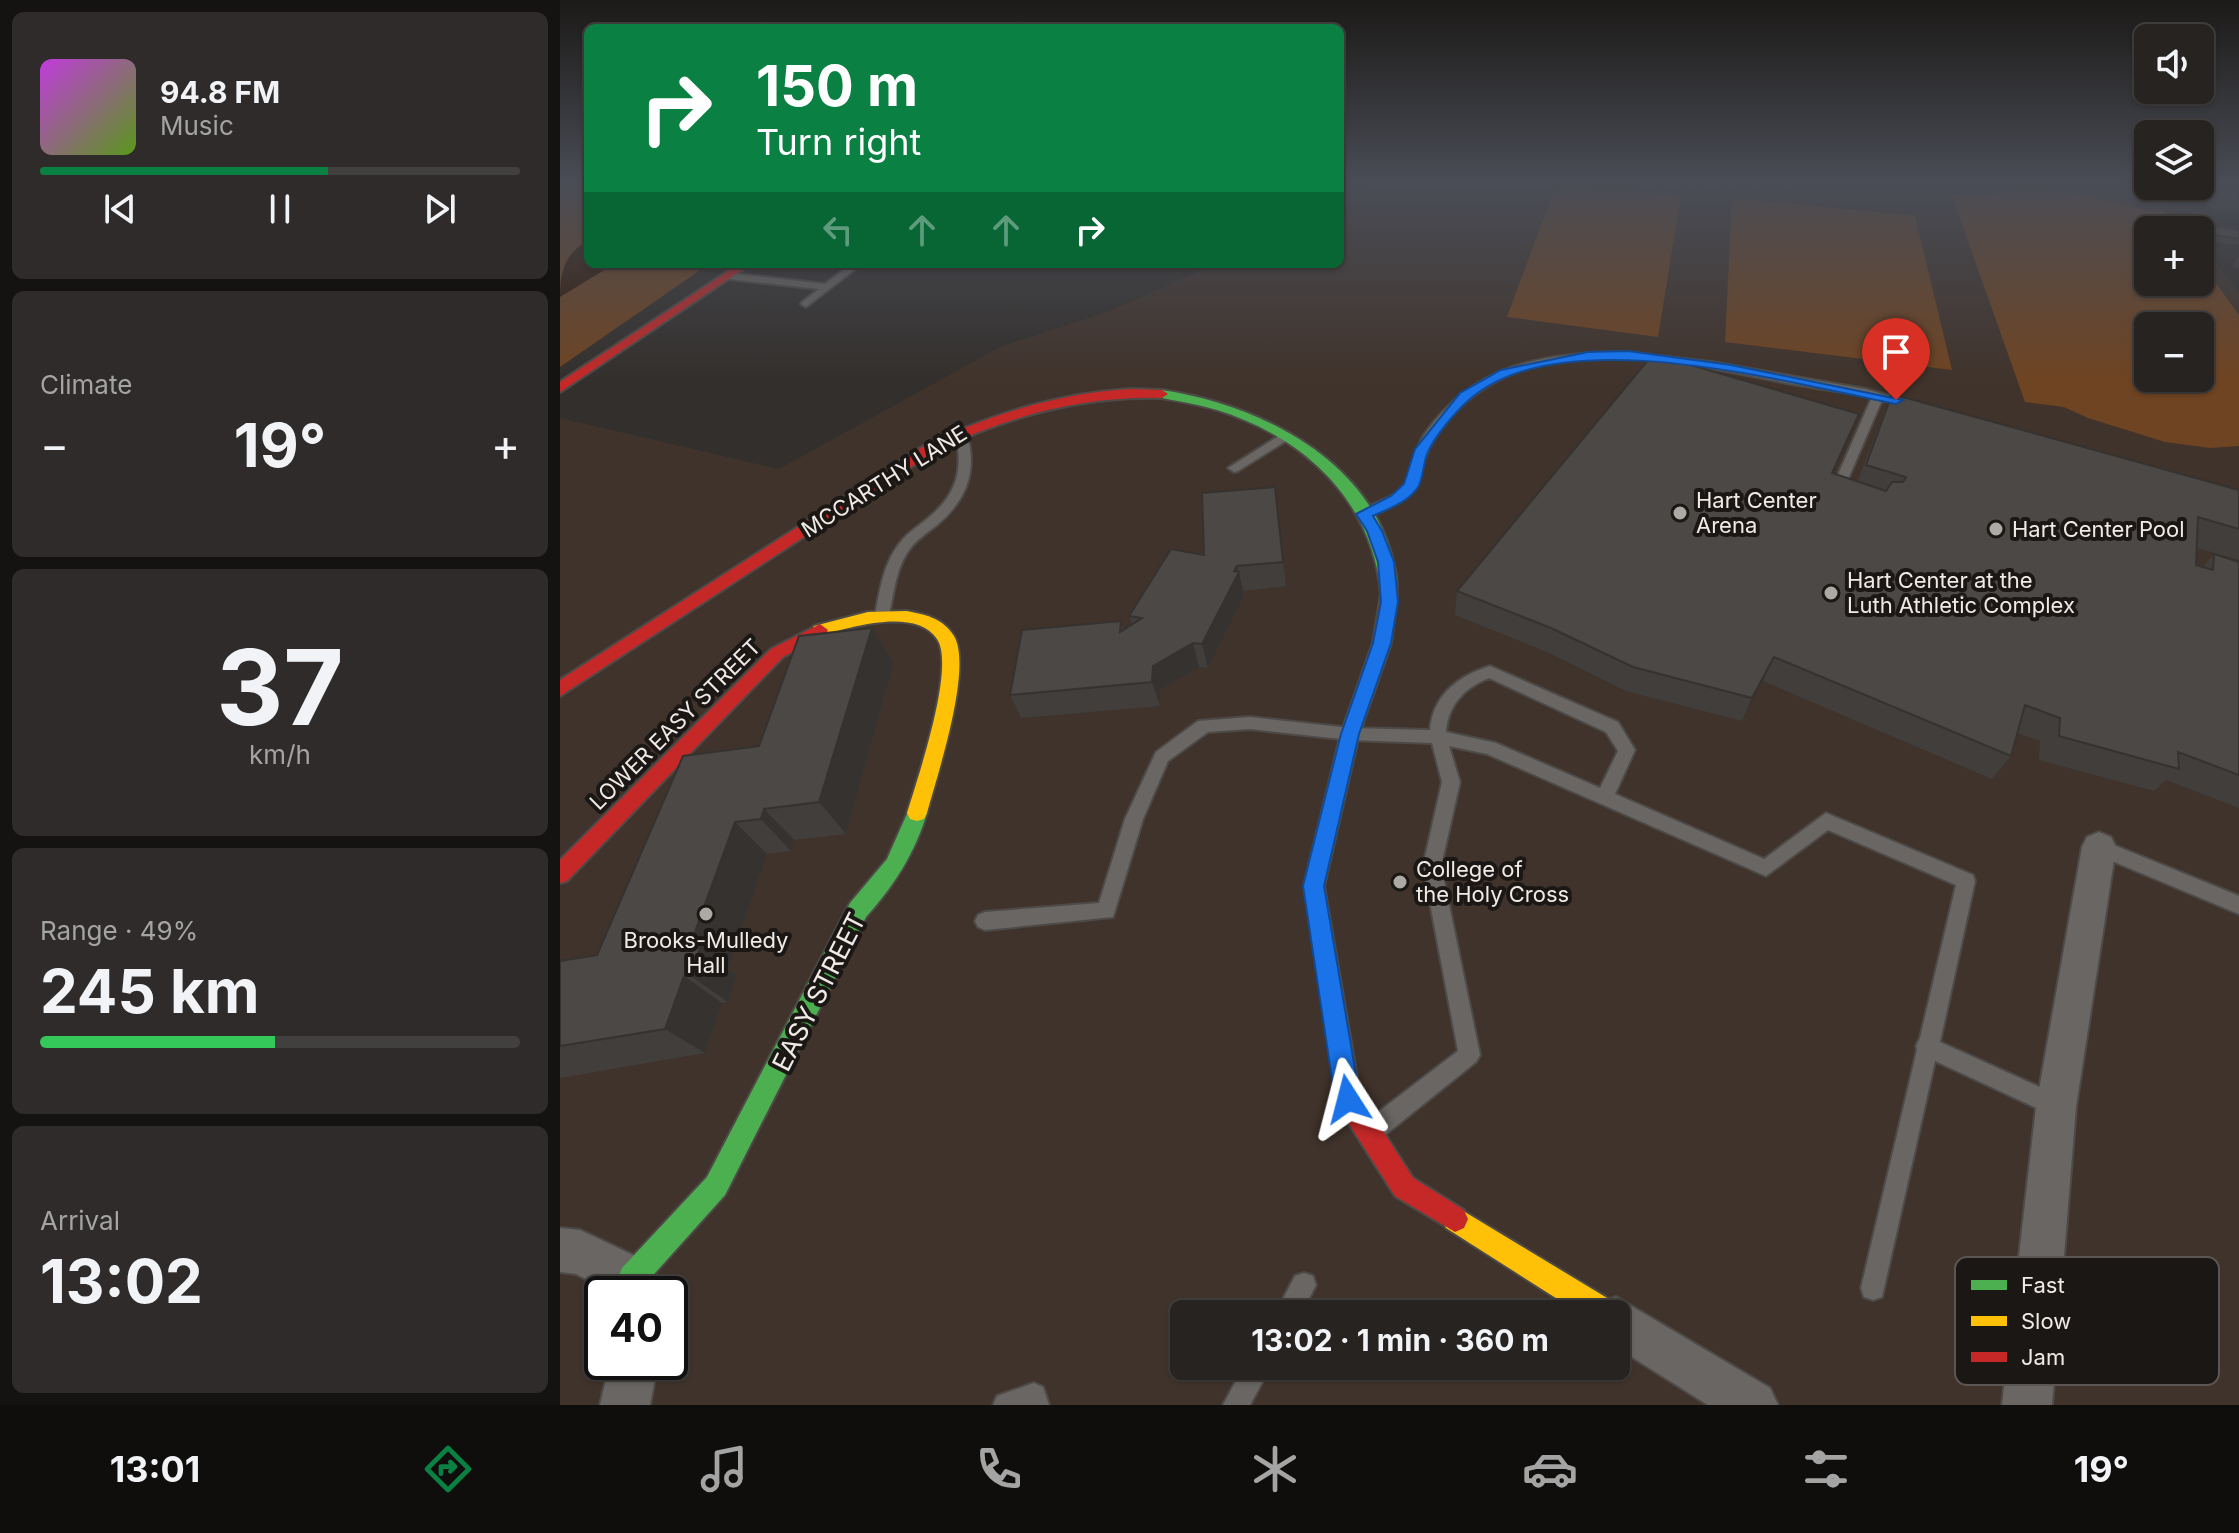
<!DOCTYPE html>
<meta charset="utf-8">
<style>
:root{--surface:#262321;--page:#2e2b2a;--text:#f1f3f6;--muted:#a4a4a5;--line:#42403f;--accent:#0b8043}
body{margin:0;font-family:Inter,sans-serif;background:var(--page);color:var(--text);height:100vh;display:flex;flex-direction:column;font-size:30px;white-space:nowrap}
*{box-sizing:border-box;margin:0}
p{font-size:26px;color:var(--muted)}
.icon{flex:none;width:44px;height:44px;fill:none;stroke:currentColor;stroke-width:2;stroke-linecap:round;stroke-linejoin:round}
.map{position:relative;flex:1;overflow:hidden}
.sheet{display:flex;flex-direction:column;gap:12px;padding:12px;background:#151312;width:560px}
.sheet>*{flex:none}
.guide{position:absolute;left:24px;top:24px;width:760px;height:244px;border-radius:12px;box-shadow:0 2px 6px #0004,0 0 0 2px var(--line);background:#0b8043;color:#fff;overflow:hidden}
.buttons{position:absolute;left:1574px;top:24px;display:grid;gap:16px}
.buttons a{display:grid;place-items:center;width:80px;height:80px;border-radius:12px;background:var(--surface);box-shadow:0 2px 6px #0004,0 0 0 2px var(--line);font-size:40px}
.speed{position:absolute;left:24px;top:1276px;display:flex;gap:16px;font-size:40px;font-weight:700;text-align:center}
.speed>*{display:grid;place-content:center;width:104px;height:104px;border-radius:50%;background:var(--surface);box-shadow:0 2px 6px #0004,0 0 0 2px var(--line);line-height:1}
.speed .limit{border:4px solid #111;border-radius:12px;background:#fff;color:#111}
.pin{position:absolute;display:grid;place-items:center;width:68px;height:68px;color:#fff;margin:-82px -34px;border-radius:50% 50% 50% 0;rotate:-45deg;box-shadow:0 0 8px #0007}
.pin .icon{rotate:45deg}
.me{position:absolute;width:88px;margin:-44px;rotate:351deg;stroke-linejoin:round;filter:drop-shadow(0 0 6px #0008)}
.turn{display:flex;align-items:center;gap:28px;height:168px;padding:0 40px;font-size:36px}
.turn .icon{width:104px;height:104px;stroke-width:2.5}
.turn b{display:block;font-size:56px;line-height:68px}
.lanes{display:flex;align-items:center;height:76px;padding:0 40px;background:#0003;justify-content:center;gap:40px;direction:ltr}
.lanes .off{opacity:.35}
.big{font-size:60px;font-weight:700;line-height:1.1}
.sheet .card{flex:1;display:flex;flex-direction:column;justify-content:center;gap:12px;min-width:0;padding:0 28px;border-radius:12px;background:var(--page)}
.sheet .dial{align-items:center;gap:0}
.dial b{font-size:104px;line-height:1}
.song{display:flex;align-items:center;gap:24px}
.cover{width:96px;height:96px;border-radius:12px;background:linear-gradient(135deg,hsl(290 70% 55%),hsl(90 70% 35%))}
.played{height:8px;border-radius:4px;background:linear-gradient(90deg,var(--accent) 60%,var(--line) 60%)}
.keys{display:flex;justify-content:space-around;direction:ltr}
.heat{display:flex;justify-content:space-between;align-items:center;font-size:44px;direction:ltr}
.charge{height:12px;border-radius:6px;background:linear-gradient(90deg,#34c759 49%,var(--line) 0)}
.trip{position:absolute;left:610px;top:1300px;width:460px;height:80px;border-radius:12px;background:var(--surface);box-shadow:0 2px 6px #0004,0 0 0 2px var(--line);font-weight:700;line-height:80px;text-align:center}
.tabs{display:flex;height:128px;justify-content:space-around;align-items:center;background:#0f0e0d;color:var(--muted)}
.tabs .icon{width:56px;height:56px}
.tabs .on{color:var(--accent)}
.tabs b{font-size:36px;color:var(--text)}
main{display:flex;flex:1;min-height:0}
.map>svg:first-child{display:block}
</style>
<main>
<section class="sheet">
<div class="card">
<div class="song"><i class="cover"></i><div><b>94.8 FM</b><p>Music</p></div></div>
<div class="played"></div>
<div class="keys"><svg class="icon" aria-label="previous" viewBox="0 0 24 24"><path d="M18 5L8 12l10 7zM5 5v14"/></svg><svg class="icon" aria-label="pause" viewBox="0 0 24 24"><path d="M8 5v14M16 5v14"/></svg><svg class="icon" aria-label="next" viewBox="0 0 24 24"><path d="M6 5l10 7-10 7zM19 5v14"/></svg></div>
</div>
<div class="card"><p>Climate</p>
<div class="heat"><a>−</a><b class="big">19°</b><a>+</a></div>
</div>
<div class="card dial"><b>37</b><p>km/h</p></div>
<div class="card"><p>Range · 49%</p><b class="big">245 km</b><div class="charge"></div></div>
<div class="card"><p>Arrival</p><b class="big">13:02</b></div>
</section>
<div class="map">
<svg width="1679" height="1405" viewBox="0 0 1679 1405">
<rect width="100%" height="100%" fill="#332f2c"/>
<path fill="#40332b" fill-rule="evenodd" d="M805 185 1597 186 1631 230H1588V282H1640V242L1679 292V1405H0V418L219 469 440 347 552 310 655 264H780V201ZM1588 326H1640V378H1588ZM42 1294H110V1362H42ZM624 1314H1056V1366H624Z"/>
<g fill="#6f4422" fill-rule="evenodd">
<path d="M0 185H28V264H149L0 367Z"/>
<path d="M996 185 1121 195 1098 337 947 317Z"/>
<path d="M1458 189 1516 193 1587 211 1605 212 1618 230H1588V282H1640V261L1679 315V446L1650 448 1605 442 1528 418 1504 407 1465 402 1391 193 1420 196ZM1640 326V378H1588V326Z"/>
<path d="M1172 198 1355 216 1392 370 1165 342Z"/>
</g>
<path fill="#321704" d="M28 241V264H54L0 297C0 273 4 253 28 241Z"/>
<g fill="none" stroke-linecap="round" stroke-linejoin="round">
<defs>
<g id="lane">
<path d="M291 264H302L246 307 241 304 242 302 259 289 168 279 163 276 168 273 265 284Z"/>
<path d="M1064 352 1151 362 1305 389 1355 403 1349 407 1322 400 1282 493 1276 497 1270 493 1312 397C1284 392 1255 388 1227 383 1141 366 1029 339 945 377 916 390 893 411 876 436 852 471 871 490 822 511 814 515 808 518 799 517L797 514C810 502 832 501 844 486 854 473 853 452 864 435 913 364 983 353 1064 352Z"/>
<path d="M400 427 406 431C418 469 408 499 377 525 367 533 357 539 349 550 336 568 334 593 329 615L327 619H317L315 615C320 590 323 565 339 544 346 534 357 527 367 519 397 495 405 468 394 431Z"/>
<path d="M725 432 731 436 729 439 678 471 674 472 668 468Z"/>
<path d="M930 666 1058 722 1075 750 1055 794 1204 859 1266 813 1413 875 1415 881 1380 1042 1504 1098 1507 1106 1504 1114 1496 1117 1375 1061 1322 1297 1313 1300 1304 1297 1301 1288 1357 1050 1356 1046 1360 1038 1396 885 1268 830 1206 876 927 754 889 746 900 782 881 866 920 1055 916 1062 825 1135 817 1138 809 1135 806 1127 809 1119 898 1051 863 866 882 782 872 743 790 740 690 729 648 732 608 761 583 819 553 917 425 930 418 927 415 921 418 915 425 912 539 903 565 819 596 752 638 721 690 717 790 728 870 730C873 695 898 676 930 666ZM929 678 1046 732 1058 751 1040 788 936 743 886 732C888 705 904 688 929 678Z"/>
<path d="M1539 839 1679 896V914L1533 853 1530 847 1533 841Z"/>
<path d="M744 1273 753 1276 756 1285 741 1314H715L735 1276Z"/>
<path d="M684 1366H711L690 1405H663Z"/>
<path d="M474 1383 483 1387 489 1405H433L437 1396Z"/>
</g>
<g id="street">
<path d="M1539 832 1551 837 1556 847 1516 1107 1492 1405H1442L1476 1107 1522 847 1527 837Z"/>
<path d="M0 1228 20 1230 88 1262 95 1278 88 1294H56L16 1274 0 1272Z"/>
<path d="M1056 1297 1210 1388 1218 1405H1148L1056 1347V1314H1035L1039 1303Z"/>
<path d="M50 1362H98L90 1405H40Z"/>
</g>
<g id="fast">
<path d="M602 390C694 404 801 454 830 550 834 564 840 585 835 598L829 600 821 594C812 500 744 437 657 410 637 404 617 401 597 397L596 394Z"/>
<path d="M357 805 364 807 367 813C355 853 334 886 306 917L165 1195 87 1282 89 1294H61L58 1278 62 1268 147 1177 290 903 327 859 350 807Z"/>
</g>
<g id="slow">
<path d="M346 611C364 614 383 618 394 636 413 668 377 776 367 813L364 819 357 821 350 819 347 813C357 780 396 667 377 639 356 607 290 627 260 636L252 630 254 626 308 612Z"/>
<path d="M895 1206 1057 1304 1061 1314 1057 1324 1056 1314H1021L886 1228 882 1219 886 1210Z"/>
</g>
<g id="jam">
<path d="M179 264H191L0 392V382Z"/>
<path d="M571 389 602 390 608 394 602 398C521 396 450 416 377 450L0 696V680L367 444C433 414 499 393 571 389Z"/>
<path d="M829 588 837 594 831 643 799 734 764 886 800 1095 853 1178 904 1210 908 1219 904 1228 895 1232 835 1196 779 1108 744 886 781 734 813 643 821 594Z"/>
<path d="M260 624 268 630 266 634 223 657 7 881 0 883V860L211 649Z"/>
</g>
</defs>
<use href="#lane" stroke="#4d4a48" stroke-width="4"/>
<use href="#street" stroke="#4d4a48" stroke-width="4"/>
<use href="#fast" stroke="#4d4a48" stroke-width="4"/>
<use href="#slow" stroke="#4d4a48" stroke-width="4"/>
<use href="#jam" stroke="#4d4a48" stroke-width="4"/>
<use href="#lane" fill="#696663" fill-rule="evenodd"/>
<use href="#street" fill="#696663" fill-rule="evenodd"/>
<use href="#fast" fill="#4caf50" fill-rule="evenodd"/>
<use href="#slow" fill="#ffc107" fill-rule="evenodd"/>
<use href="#jam" fill="#c62828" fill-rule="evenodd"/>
</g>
<g fill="#413e3b">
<path d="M1665 185H1679V213L1654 211 1646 201 1653 190 1665 191 1663 189Z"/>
<path d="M1633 211 1654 220 1651 225 1636 224 1630 217Z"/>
<path d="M1650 226 1679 230V245L1650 241 1647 232Z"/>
<path d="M1678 257H1679V269L1672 267Z"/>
<path d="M1332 394 1679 490V560L1637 548 1636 565 1643 567 1654 554 1679 562V808L1606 780 1594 791 1479 760 1480 741 1457 733 1451 756 1432 779 1203 681 1182 721 1066 691 987 652 895 615 897 591 1272 474 1297 482 1322 418Z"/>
<path d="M715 487 726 586 683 591 684 596 648 668 639 667 600 690V706L461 718 450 695 561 621 563 630 572 625 569 616 644 555Z"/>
<path d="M312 628 334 662 286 834 234 840 231 851 207 854 168 969 177 975 168 1002 162 1003 145 1053 0 1078V961L37 955Z"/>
</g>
<g fill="#353230">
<path d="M677 566 678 574 679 572 684 596 648 668 642 644Z"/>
<path d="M312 628 334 662 286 834 259 802Z"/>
<path d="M633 643 639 667 600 690V706L592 682 593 666Z"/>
<path d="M1214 657 1203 681 1182 721 1192 698Z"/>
<path d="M204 809 234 840 231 851 201 819Z"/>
<path d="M175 822 207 854 168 969 177 975 168 1002 131 976 129 948Z"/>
<path d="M124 976 162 1003 145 1053 105 1029Z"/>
</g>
<g fill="#4c4845" stroke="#353230" stroke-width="2">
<path d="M1668 185H1679V192L1672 191Z"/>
<path d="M1653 190 1679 192V202L1661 200Z"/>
<path d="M1633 211 1648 212 1654 220 1640 219Z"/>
<path d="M1650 226 1679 230V239L1654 235Z"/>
<path d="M1093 354 1299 414 1272 473 1326 491 1332 482H1343L1346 477 1306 465 1332 394 1679 490V529L1638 517 1636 565 1653 570 1654 554 1679 562V775L1618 752 1619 769 1499 736 1500 718 1465 705 1451 756 1214 657 1192 698 1073 667 991 628 897 591Z"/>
<path d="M715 487 723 562 677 566 674 571 679 572 642 644 633 643 593 666 592 682 450 695 462 630 561 621 560 632 582 618 569 616 611 549 644 555 642 493Z"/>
<path d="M312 628 259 802 204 809 201 819 175 822 129 948 140 947 131 976H124L105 1029 0 1046V961L37 955 123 756 199 746 239 636Z"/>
</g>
<linearGradient id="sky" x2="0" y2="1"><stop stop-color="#1c1a18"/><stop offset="0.48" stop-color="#4a4d56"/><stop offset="1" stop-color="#4a4d56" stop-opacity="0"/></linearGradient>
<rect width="1679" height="382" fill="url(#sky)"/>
<path fill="#1a73e8" stroke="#114b97" stroke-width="2" d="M1068 351 1171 365 1343 400 1336 404C1227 383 1002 319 910 399 896 411 875 436 868 452 863 462 864 476 858 487 849 502 828 509 813 516L822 531 834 562 838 602 831 643 799 734 764 886 800 1099 797 1108 788 1111 779 1108 775 1099 743 886 781 734 813 643 821 602 818 562 807 531 796 514 831 496 844 484 855 449 900 393 941 370 1028 352Z"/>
<g fill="#ada9a5" stroke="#1b1715" stroke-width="3">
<circle cx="1120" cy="513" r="8"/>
<circle cx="1436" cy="529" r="8"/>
<circle cx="1271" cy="593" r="8"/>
<circle cx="840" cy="882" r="8"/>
<circle cx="146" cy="914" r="8"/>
</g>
<g text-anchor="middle" stroke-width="8" stroke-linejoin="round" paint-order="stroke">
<g font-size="22" fill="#efeae6" stroke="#1b1715">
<text transform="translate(324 481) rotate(-32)" y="8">MCCARTHY LANE</text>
<text transform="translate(115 724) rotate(-45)" y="8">LOWER EASY STREET</text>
</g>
<g font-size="22" fill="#efeae6" stroke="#1b1715" text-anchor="start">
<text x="1136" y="508">Hart Center<tspan x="1136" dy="25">Arena</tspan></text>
<text x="1452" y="537">Hart Center Pool</text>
<text x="1287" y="588">Hart Center at the<tspan x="1287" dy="25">Luth Athletic Complex</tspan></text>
<text x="856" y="877">College of<tspan x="856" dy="25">the Holy Cross</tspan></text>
<text x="146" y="948" text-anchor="middle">Brooks-Mulledy<tspan x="146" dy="25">Hall</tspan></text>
</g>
<g font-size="26" fill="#efeae6" stroke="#1b1715">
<text transform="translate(259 992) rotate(-63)" y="9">EASY STREET</text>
</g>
</g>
<rect x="1395" y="1257" width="264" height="128" rx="12" fill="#1b1715" stroke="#5b5654" stroke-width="2"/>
<rect x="1411" y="1280" width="36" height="10" fill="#4caf50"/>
<rect x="1411" y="1316" width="36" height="10" fill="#ffc107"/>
<rect x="1411" y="1352" width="36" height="10" fill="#c62828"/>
<g font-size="22" fill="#efeae6">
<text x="1461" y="1293">Fast</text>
<text x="1461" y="1329">Slow</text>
<text x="1461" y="1365">Jam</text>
</g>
</svg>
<div class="buttons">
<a><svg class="icon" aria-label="sound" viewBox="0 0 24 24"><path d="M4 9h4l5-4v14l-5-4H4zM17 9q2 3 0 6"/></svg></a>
<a><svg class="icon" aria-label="layers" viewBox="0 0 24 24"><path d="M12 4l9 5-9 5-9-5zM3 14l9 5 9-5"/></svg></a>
<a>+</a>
<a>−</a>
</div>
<div class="speed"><div class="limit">40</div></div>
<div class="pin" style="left:1336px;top:400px;background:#d93025"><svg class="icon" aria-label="arrive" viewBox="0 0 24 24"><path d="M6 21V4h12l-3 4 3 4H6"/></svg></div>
<svg class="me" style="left:788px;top:1099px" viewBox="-20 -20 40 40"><path d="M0-17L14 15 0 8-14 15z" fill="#1a73e8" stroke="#fff" stroke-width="4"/></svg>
<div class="trip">13:02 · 1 min · 360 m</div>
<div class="guide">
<div class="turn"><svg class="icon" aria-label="right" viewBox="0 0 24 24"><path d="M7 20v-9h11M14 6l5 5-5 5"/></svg><div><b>150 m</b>Turn right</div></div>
<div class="lanes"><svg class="icon off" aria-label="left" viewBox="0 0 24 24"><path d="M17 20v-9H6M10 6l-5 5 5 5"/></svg><svg class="icon off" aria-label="ahead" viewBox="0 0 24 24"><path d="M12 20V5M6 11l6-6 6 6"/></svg><svg class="icon off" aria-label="ahead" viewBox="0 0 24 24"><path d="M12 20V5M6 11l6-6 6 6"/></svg><svg class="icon" aria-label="right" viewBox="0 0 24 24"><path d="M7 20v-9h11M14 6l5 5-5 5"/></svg></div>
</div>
</div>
</main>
<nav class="tabs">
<b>13:01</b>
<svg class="icon on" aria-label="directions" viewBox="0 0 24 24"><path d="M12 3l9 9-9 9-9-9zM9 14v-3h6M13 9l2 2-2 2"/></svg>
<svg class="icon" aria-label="music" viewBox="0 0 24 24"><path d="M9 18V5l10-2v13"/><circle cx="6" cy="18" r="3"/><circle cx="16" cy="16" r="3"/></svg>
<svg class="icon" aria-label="phone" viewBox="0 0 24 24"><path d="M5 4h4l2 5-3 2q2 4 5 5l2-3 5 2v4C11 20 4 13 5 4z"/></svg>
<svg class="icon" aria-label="climate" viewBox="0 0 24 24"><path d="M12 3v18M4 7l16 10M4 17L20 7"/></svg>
<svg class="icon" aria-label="car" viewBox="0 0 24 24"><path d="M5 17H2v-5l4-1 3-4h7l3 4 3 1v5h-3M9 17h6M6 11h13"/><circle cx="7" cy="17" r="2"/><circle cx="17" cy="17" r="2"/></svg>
<svg class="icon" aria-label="filters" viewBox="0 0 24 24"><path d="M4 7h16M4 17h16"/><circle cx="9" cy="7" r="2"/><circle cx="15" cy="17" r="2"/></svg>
<b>19°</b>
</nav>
